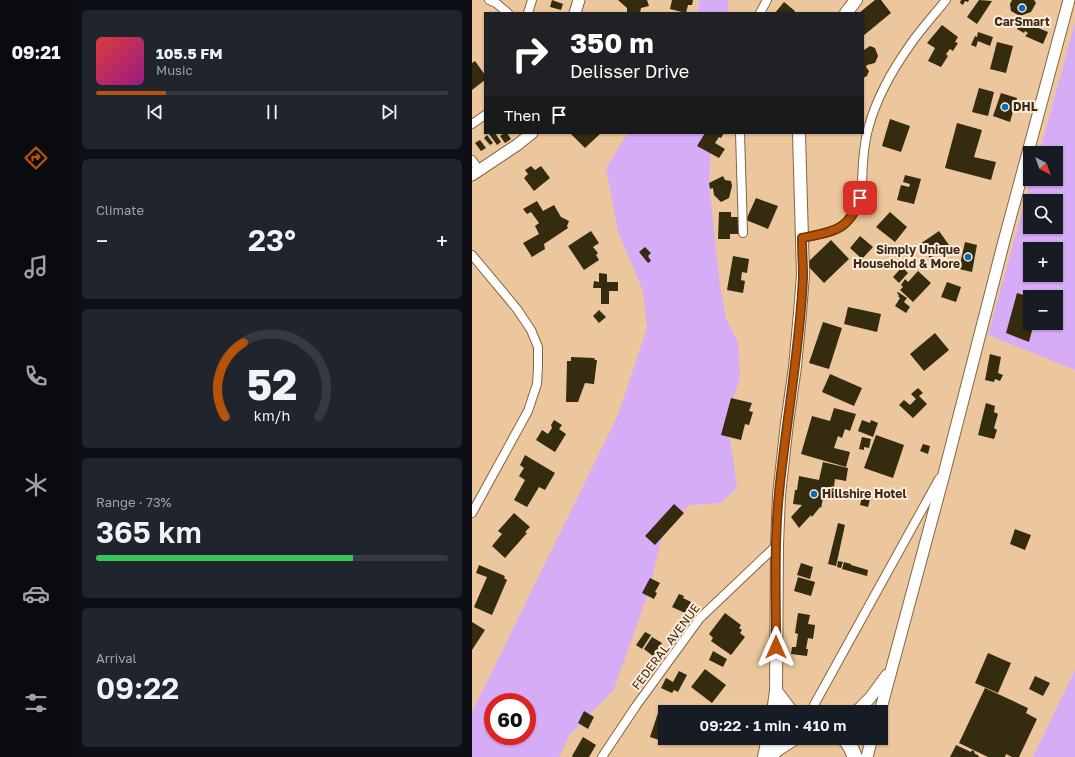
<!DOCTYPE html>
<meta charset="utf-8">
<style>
:root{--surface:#171b24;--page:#20242c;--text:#f1f3f6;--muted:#9ea1a6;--line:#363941;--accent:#b45309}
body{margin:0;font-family:"Golos Text",sans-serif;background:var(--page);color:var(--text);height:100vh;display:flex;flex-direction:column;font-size:15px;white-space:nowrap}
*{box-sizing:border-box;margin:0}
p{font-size:13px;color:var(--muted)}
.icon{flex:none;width:22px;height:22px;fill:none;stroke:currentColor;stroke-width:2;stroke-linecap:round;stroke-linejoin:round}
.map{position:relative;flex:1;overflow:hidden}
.details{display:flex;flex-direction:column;gap:10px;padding:10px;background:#0d0f14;width:400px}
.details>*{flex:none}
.guide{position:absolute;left:12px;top:12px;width:380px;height:122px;border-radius:0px;box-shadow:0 1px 3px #0004;background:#202124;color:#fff;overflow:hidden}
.needle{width:26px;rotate:139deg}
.controls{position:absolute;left:551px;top:146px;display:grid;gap:8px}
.controls a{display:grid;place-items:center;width:40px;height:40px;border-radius:0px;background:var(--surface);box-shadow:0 1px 3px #0004;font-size:20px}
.speed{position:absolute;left:12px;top:693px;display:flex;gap:8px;font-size:20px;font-weight:700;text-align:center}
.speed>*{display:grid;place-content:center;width:52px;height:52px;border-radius:50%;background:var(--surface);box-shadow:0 1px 3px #0004;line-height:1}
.speed .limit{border:6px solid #d22;background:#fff;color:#111}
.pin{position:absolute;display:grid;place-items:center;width:34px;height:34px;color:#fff;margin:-17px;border-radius:8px;box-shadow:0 2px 6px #0006}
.me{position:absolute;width:44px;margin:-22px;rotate:0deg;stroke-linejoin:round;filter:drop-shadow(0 0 3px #0008)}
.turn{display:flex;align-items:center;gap:14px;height:84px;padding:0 20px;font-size:18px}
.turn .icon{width:52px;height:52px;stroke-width:2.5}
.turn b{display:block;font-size:28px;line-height:34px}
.then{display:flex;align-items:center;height:38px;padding:0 20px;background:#0003;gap:8px;font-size:15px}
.big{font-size:30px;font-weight:600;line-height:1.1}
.details .tile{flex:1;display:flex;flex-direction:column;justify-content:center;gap:6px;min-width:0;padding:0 14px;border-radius:6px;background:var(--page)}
.details .dial{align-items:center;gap:0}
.dial svg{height:104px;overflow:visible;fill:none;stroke:var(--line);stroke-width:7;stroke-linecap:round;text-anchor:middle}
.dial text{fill:var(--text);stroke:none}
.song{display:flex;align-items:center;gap:12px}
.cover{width:48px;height:48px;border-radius:6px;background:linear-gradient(135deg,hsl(0 70% 55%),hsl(310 70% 35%))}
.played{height:4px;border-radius:2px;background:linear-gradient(90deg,var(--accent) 20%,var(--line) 20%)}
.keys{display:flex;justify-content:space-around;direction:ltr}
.heat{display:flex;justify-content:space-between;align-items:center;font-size:22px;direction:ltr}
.charge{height:6px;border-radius:3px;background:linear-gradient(90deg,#34c759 73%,var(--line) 0)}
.trip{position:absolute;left:186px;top:705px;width:230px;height:40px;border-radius:0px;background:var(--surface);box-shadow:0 1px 3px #0004;font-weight:600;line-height:40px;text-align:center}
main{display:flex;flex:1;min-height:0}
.tab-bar{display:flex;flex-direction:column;width:72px;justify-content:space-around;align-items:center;background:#090b0e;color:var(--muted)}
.tab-bar .icon{width:28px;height:28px}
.tab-bar .selected{color:var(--accent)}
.tab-bar b{font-size:18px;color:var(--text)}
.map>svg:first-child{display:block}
</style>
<main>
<nav class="tab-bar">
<b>09:21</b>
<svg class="icon selected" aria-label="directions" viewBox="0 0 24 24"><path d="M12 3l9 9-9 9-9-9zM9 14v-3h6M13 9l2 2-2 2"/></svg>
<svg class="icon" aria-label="music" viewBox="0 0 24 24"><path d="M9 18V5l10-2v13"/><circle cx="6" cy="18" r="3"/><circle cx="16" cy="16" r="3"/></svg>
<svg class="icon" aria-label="phone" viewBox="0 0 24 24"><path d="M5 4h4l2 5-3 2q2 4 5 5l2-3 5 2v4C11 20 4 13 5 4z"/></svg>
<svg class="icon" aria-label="climate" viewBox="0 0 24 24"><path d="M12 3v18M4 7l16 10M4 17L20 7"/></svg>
<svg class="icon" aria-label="car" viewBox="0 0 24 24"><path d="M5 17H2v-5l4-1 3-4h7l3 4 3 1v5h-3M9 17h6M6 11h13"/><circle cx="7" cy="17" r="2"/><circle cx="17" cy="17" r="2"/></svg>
<svg class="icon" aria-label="filters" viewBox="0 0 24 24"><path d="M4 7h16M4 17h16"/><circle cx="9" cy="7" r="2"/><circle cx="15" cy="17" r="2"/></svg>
</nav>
<section class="details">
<div class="tile">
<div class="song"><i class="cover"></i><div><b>105.5 FM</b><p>Music</p></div></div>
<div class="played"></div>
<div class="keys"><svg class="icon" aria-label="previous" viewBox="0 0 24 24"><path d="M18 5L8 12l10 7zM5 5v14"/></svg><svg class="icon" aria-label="pause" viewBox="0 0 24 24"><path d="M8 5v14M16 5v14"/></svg><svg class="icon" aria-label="next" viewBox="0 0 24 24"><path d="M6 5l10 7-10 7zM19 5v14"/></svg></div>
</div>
<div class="tile"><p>Climate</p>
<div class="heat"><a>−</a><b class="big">23°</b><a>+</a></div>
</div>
<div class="tile dial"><svg viewBox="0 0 100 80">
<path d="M14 69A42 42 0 1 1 86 69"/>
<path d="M14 69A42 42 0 0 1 28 12" stroke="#b45309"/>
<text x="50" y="56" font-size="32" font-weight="700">52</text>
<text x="50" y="72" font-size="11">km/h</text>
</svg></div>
<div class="tile"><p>Range · 73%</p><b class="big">365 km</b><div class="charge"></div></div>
<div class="tile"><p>Arrival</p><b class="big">09:22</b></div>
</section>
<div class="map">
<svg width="603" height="757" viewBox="0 0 603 757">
<rect width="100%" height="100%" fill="#ecc79d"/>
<g fill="#d7acf7" fill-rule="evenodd">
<path d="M228 0H257L255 13H225Z"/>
<path d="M603 23V370L516 335 559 179H584V153H567ZM558 201H584V227H558ZM558 249H584V275H558ZM558 297H584V323H558Z"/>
<path d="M156 133H240L237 184 248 285 254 318 266 342 268 377 254 421 261 457 265 488 249 503 217 505 191 532 178 588 142 689 97 736 87 757H0V712L146 415 175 328 171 291 146 232 134 168ZM21 702H55V736H21Z"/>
<path d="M603 670V757H561Z"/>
</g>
<g fill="#352b0f">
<path d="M80 0 91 4 89 10 78 7Z"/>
<path d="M146 0H175L177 6 169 8 168 13H155V8Z"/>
<path d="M200 0H221L220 5H216L214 13 198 9Z"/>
<path d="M403 0H409L419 13 391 36V13H387Z"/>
<path d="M489 0H497L496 2 493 1 491 5 488 3Z"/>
<path d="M507 0 520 1 505 24 495 17Z"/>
<path d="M540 0H562L564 3 559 12 548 16 539 11 538 4Z"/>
<path d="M312 2 323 11 322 13H303Z"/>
<path d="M550 19 557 24 576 32 571 44 553 36 556 33 553 31 552 33 545 29Z"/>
<path d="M470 25 486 37 483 42 486 43 481 51 478 49 474 54 476 56 469 67 456 61 463 48 455 43Z"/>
<path d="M506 32 521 37 518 46 506 41 504 47 499 45 503 36 505 37Z"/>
<path d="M525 42 541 46 534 73 518 69Z"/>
<path d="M398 46 403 48 406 56 403 63 395 65 394 67 397 71 395 76 391 78V52L392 50Z"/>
<path d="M3 61 13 75V80L0 90V63Z"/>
<path d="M507 88 522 92 516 116 500 112Z"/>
<path d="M529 93 545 98 538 122 521 116Z"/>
<path d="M418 119 438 126 429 152 410 146Z"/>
<path d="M485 123 510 130 502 157 524 162 519 180 473 168Z"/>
<path d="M18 133H23L29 142 25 145 17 134Z"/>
<path d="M30 133H35L39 139 33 143 28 136 31 134Z"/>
<path d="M98 133H129L113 148Z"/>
<path d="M233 133H252L249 138 247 137 243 143 253 149 247 158 225 146Z"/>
<path d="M15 135 21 143 18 145 12 138Z"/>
<path d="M8 140 14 148 9 151 3 143Z"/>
<path d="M59 166 63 170 69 166 78 178 62 191 52 178 56 174 53 170Z"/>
<path d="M433 175 449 179 442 204 425 200 429 185 437 187 438 184 431 182Z"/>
<path d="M251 176 253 180 259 181 260 186 257 198 249 202 242 195 241 188 238 189 237 183Z"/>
<path d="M284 198 306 206 296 229 274 220Z"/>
<path d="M65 201 71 211 82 205 89 217 97 221 95 226 96 228 72 244 73 249 60 257 51 243 67 234 63 226 67 223 59 212 55 214 51 209Z"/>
<path d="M247 212H259V217H267V234H258V239H246Z"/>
<path d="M418 212 435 227 423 242 404 227Z"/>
<path d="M119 231 127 243 121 247 126 253 124 255 127 260 112 270 96 246Z"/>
<path d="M467 231 477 245 458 258 448 244Z"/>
<path d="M388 236 401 247 390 259 378 248Z"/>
<path d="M359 240 377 259 352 283 334 264Z"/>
<path d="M493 242 505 245 500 272 487 269Z"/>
<path d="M173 247 179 253 176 256 179 261 176 263 167 252Z"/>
<path d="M261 256 277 259 275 273 270 272 269 280 273 281 271 293 255 290Z"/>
<path d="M430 267 436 273 427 283 421 277Z"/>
<path d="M446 271 459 283 441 302 428 290 431 287 429 285 433 279 436 282Z"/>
<path d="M127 273 135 274V282H146V291H137V304H129V288H121L122 281 127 282Z"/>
<path d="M475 282 489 287 484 302 469 297Z"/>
<path d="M426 292 435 298 432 302 438 307 434 313 423 306 428 298 426 296 427 295 425 293Z"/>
<path d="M545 293 558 297V323H562L557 342 534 333Z"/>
<path d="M376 307 409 314 405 332 372 324Z"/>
<path d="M127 310 134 317 127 323 121 316Z"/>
<path d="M351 322 370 328 357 369 337 363Z"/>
<path d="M463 333 477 350 452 371 438 354Z"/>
<path d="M518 354 529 357 526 373 531 375 528 381 523 379 522 382 513 380Z"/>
<path d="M99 357 122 358 123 360H125L122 384 113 383 106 402H94L95 361H99Z"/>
<path d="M358 374 390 388 382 406 350 392Z"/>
<path d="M446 388 451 393 447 396 455 404 441 418 427 405 432 400 438 405 444 399 439 394Z"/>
<path d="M259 398 280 403 277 411 281 412 277 425 273 424 269 440 249 435Z"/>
<path d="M514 403 523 406 522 412 526 414 522 428 525 430 522 439 506 435Z"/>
<path d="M362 408 384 414 378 431 373 429 370 438 366 436 362 448 378 452 374 467 329 454 340 416 358 421Z"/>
<path d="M82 420 90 425 87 429 94 434 83 452 64 440 70 430 76 434 80 428 79 425Z"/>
<path d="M390 420 398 423 399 420 406 423 401 437 386 431Z"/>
<path d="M404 435 432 445 421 478 392 468Z"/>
<path d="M390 437 399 439 397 448 392 447V450L387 449Z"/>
<path d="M451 444 458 446 456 454 448 451Z"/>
<path d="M53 455 83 473 73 490 67 487 55 507 42 500 53 480 47 476 52 468 48 465Z"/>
<path d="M351 462 376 468 374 481 363 479 360 500 351 499 349 508 348 507 340 517 339 515 327 528 319 517 330 505 321 504 323 490H325L327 476 347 480Z"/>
<path d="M377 488 386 490 384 497 375 496Z"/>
<path d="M391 493 399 495 396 507 388 505Z"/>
<path d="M202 504 212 513 183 545 173 536Z"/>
<path d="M42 513 58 527 53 532 55 533 33 558 20 546 30 534 26 531Z"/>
<path d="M366 523 373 525 364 566 356 564Z"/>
<path d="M543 529 559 535 553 550 538 544Z"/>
<path d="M366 561 371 562 369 568 365 567Z"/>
<path d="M372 562 379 564V565L396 570 395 576 370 569Z"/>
<path d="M329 563 341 567 338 579 325 575Z"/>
<path d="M7 565 33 576 32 578 35 580 20 615 2 607 15 577 4 573Z"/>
<path d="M326 577 343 582 339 596 322 591Z"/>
<path d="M178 578 188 583 183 592 185 593 182 599 170 593Z"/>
<path d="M207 594 212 596 211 598 219 602 213 613 200 607Z"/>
<path d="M253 613 269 625 267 628 270 630 268 633 273 637 259 655 239 641 241 638 237 634Z"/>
<path d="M326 613 338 615 336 624 343 625 341 639 336 638 334 649H336L335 656 319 654 320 647H324L326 634 323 633Z"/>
<path d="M0 622 13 630 0 650Z"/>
<path d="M173 632 179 635 170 649 164 645Z"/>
<path d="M180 637 190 643 181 656 172 649Z"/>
<path d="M241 651 255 659 251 667 237 660Z"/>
<path d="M516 653 539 663 526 693 503 683Z"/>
<path d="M233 669 254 685 240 703 219 687Z"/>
<path d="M207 671 215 675 206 692 202 690 200 693 189 688 194 678 201 682Z"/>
<path d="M563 676 578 683 571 696 557 689Z"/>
<path d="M513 688 556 708 554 713 565 719 547 757H540L534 754 533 757H516L487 743Z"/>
<path d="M112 711 122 717 116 729 106 723Z"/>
<path d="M186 713 193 715V722L187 740 178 737Z"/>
<path d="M111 737 124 745 117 757H101L100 756Z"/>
<path d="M484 745 499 752 500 750 503 752 502 753 507 756 506 757H478Z"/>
</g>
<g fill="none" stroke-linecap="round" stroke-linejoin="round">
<defs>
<g id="street">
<path d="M17 0 24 3 36 13"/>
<path d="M56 13 60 0"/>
<path d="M288 13 295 0"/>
<path d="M0 124 13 115"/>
<path d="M268 133 271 233"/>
<path d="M0 160 7 170"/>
<path d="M330 238C345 234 367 234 377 219 379 216 383 211 385 207 391 193 390 176 391 162 392 150 393 138 397 126 405 97 421 69 438 45 449 29 462 15 474 0"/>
<path d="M0 255 45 309 59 330 66 347V367L65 384 56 411 0 513"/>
<path d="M342 705 467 479"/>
<path d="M130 757 164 706 228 618 305 545"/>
</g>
<g id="secondary">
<path d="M103 13 107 0"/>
<path d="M0 175 45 145 60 133"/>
<path d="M384 712 398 698 415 675"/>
<path d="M408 712 471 478 532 241 597 0"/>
<path d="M395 757 400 738"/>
</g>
<g id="primary">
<path d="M374 13 384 0"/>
<path d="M304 691 320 712"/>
<path d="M301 712 304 691 305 545 307 495 315 423 323 367 328 313 331 275 327 133"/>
<path d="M292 757 296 738"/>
</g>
<g id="highway">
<path d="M371 738C377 742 380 750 383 757"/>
<path d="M297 757 305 749 322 738"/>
</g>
</defs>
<use href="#street" stroke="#85653e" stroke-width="10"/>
<use href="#secondary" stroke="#85653e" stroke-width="13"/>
<use href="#primary" stroke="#85653e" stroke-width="14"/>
<use href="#highway" stroke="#85653e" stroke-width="16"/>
<use href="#street" stroke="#fff" stroke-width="8"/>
<use href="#secondary" stroke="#fff" stroke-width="11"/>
<use href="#primary" stroke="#fff" stroke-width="12"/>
<use href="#highway" stroke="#fff" stroke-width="14"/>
</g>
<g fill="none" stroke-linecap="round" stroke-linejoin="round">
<defs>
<path id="route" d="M304 647C304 596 302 544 307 493 314 421 328 349 331 277 331 264 330 251 330 238 359 232 378 231 388 198"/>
</defs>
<use href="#route" stroke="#753606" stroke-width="10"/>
<use href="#route" stroke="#b45309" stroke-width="7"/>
</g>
<g fill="#086bb7" stroke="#feebd7" stroke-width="1.5">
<circle cx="550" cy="8" r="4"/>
<circle cx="533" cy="107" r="4"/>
<circle cx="496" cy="257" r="4"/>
<circle cx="342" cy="494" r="4"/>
</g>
<g text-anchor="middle" stroke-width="4" stroke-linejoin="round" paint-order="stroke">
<g font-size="12" font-weight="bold" fill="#3b2c1c" stroke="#feebd7" text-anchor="start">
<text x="550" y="26" text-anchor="middle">CarSmart</text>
<text x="541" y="111">DHL</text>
<text x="488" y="254" text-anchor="end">Simply Unique<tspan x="488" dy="14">Household &amp; More</tspan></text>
<text x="350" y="498">Hillshire Hotel</text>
</g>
<g font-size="12" fill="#3b2c1c" stroke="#feebd7">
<text transform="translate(194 647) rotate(-53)" y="4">FEDERAL AVENUE</text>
</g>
</g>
</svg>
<div class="controls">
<a><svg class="needle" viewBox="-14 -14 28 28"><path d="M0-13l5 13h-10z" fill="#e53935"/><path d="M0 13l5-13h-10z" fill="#9ea1a6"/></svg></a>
<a><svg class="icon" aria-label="search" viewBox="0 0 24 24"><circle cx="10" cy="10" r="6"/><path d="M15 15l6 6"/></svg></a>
<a>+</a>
<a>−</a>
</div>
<div class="speed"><div class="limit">60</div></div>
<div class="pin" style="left:388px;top:198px;background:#d93025"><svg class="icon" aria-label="arrive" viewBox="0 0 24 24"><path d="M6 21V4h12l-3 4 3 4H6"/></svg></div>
<svg class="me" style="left:304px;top:647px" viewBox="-20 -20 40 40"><path d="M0-17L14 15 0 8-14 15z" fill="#b45309" stroke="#fff" stroke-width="4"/></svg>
<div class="trip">09:22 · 1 min · 410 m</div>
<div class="guide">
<div class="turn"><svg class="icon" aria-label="right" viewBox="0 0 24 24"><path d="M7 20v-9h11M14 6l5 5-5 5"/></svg><div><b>350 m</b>Delisser Drive</div></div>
<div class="then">Then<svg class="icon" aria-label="arrive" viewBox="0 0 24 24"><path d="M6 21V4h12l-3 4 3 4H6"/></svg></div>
</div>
</div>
</main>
